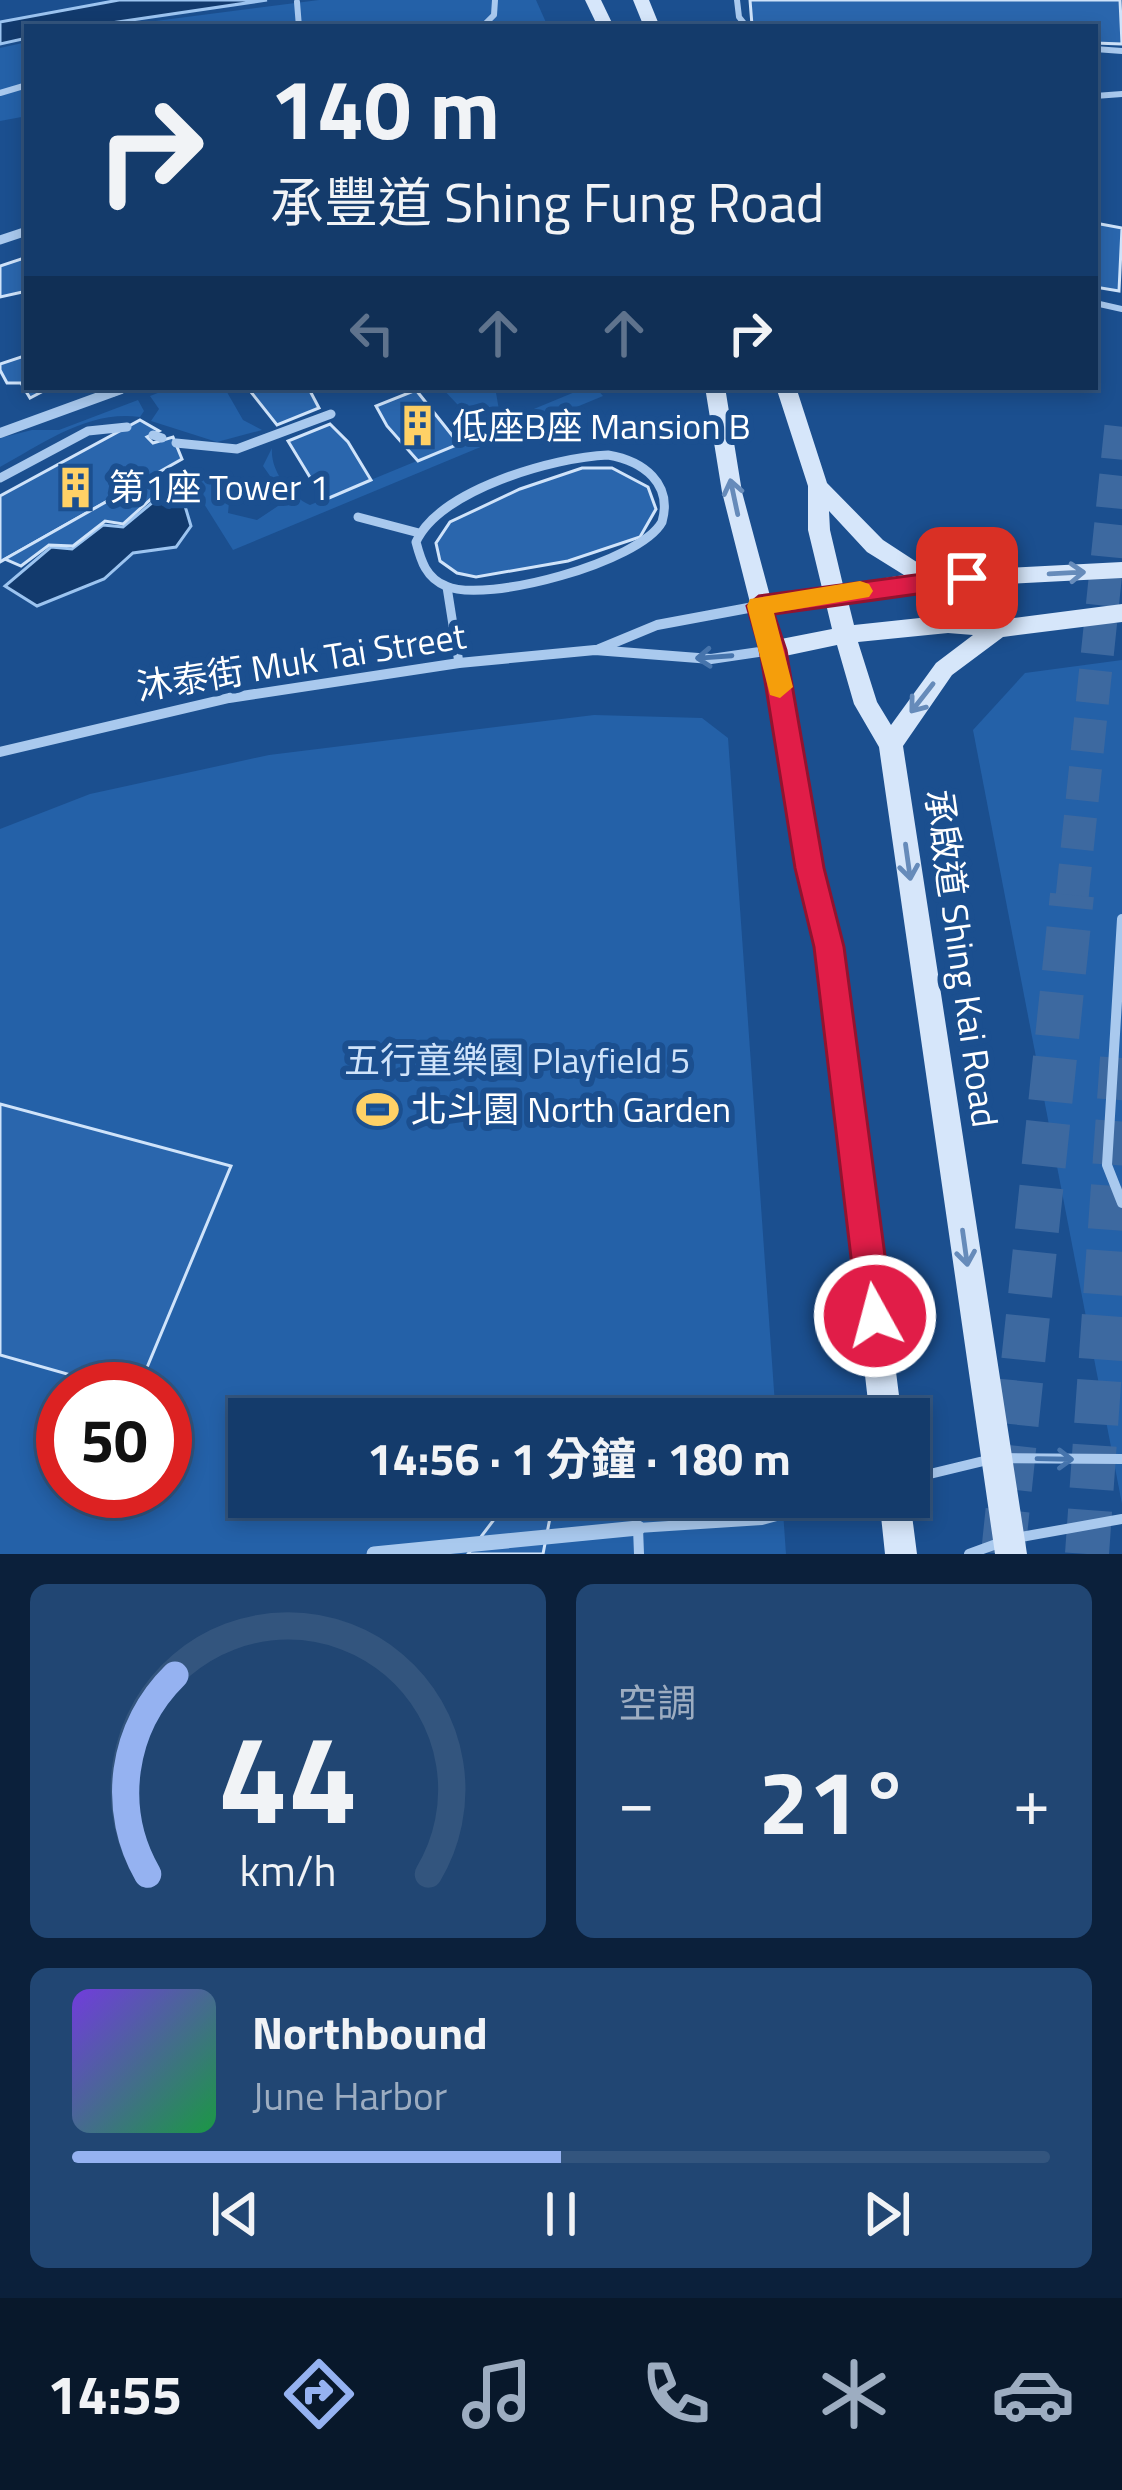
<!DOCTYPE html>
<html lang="zh-TW">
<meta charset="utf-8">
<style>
:root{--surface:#143b6b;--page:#214673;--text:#f1f3f6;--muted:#9dadc1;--line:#33557e;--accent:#95b2f1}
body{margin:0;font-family:"Titillium Web","Noto Sans TC",sans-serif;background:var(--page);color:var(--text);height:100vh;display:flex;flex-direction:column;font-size:45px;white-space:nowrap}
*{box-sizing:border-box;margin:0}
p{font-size:39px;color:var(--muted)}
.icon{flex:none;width:66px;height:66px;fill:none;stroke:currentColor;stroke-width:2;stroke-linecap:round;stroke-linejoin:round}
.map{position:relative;height:1554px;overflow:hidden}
.panel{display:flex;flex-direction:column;gap:30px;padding:30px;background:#0b203b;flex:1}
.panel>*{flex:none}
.top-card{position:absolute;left:24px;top:24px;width:1074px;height:366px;border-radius:0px;box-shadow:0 6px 18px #0003,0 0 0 3px var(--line);background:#143b6b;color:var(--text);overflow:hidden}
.speed{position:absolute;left:36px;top:1362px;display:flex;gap:24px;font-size:60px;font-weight:700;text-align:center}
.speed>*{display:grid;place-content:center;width:156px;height:156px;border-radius:50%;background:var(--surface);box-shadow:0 6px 18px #0003,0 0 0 3px var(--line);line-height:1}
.speed .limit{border:18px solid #d22;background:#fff;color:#111}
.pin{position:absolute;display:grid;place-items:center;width:102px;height:102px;color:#fff;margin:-51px;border-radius:24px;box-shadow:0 6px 18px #0006}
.me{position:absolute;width:132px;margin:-66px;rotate:353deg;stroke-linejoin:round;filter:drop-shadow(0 0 9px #0008)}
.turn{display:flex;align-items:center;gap:42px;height:252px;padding:0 48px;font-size:54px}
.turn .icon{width:156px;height:156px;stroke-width:2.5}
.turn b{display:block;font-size:84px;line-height:102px}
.lanes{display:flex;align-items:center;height:114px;padding:0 48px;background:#0003;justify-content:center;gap:60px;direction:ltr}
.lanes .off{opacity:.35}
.big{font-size:90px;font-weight:700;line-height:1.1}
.panel .widget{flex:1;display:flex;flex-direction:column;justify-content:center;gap:18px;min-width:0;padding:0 42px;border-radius:18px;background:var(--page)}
.panel .dial{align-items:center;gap:0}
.dial svg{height:312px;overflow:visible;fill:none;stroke:var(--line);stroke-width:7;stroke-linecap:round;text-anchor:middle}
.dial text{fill:var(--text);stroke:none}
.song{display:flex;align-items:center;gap:36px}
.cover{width:144px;height:144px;border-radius:18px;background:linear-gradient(135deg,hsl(260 70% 55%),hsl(140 70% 35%))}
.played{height:12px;border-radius:6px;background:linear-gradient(90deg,var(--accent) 50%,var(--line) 50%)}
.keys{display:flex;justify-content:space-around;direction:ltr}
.heat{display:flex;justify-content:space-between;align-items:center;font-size:66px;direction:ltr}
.panel .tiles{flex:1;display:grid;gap:30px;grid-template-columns:1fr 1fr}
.widget:last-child{grid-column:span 2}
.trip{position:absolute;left:228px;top:1398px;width:702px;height:120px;border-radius:0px;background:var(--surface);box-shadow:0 6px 18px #0003,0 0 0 3px var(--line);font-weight:700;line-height:120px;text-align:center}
.dock{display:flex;height:192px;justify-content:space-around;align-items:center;background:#08182b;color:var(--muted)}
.dock .icon{width:84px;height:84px}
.dock .current{color:var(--accent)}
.dock b{font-size:54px;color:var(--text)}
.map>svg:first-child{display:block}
</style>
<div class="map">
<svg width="1122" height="1554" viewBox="0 0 1122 1554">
<rect width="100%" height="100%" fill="#1b4f8f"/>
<g fill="#2461a8" fill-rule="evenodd">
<path d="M319 0H536L548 27H109Z"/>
<path d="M27 42V116L0 121V48Z"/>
<path d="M173 387H224L243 420 262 430 217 442 151 421 159 409 150 396Z"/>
<path d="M441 387H495L499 410 512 418 587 387H595L603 396 233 550 201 499 190 502 186 494 202 479 212 478 229 502 228 513 257 520 287 500 263 466 272 448C270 471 290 496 310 505L475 437 472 420Z"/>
<path d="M138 400 144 411 140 417C88 410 44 443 0 467V438L32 430H59Z"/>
<path d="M1122 660V1504L973 730 1025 673Z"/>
<path d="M594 715 702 718 728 738 776 1419H249V1497H782L786 1554H0V829L90 794 269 755ZM63 1389H165V1491H63Z"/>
</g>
<g fill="#123a6d" stroke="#9cc4f0" stroke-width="3">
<path d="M119 0H267L84 27H27V38L0 44V22Z"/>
<path d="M182 496 191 526 176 547 133 553 104 579 37 606 5 586 51 547 72 549 103 525 123 527 153 502 170 505Z"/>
</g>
<g fill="#2a66ad" stroke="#cfe3fa" stroke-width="3">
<path d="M750 0H1120L1122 44 1095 43V27L752 25Z"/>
<path d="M1095 223 1122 228 1119 291 1095 287Z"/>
<path d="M27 257V291L0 297V266Z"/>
<path d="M27 355V387H51L30 398 21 383H7L0 370V364Z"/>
<path d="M247 387H308L319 408 277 425Z"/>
<path d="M416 390 459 444 418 461 387 426 376 406Z"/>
<path d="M140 420 159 431 147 437 153 443 173 437 182 459 0 562V496Z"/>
<path d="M330 424 348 442 371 480 329 498 319 492 288 441Z"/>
<path d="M582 468H612L648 487 656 509 640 537 568 561 476 577 457 573 440 561 436 543 450 522 520 489Z"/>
<path d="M150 477 161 490 123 524 105 521 73 546 49 545 21 566 5 559Z"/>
<path d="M0 1104 231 1166 138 1389H120L0 1355Z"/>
<path d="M511 1497H554L543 1554H468Z"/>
</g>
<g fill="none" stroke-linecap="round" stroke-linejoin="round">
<path stroke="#3d69a0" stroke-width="33" stroke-dasharray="33 16" stroke-linecap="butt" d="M1072 898 1122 416"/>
<g stroke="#3d69a0" stroke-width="44" stroke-dasharray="44 21" stroke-linecap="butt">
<path d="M1003 1554 1072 895"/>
<path d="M1087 1554 1122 1058"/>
</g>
<g stroke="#a9c9ee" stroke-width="6">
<path d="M737 0 739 17 747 27"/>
<path d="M297 2 299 27"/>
<path d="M482 27 494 15 495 0"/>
<path d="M1095 49 1122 51"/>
<path d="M0 93 27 85"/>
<path d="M1095 96 1122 94"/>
<path d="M1095 303 1122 309"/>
</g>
<g stroke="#a9c9ee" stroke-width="9">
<path d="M153 435 162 438"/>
<path d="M176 443 237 449 331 414"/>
<path d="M608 455C643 461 673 483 662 522 640 562 486 604 446 586 426 578 421 561 416 542 439 490 554 457 608 455Z"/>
<path d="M0 478 88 431 127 427"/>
<path d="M358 517 419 533"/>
<path d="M447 587 459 663"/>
</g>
<g stroke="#a9c9ee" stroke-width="10">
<path d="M1122 919 1107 1165 1122 1203"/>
<path d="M909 1479 996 1458 1122 1459"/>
<path d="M639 1554 638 1528 762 1520 847 1497"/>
<path d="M969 1554 1010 1539 1122 1519"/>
</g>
<g stroke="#a9c9ee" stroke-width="9">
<path d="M0 240 27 231"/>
<path d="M113 392 126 387"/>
</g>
<g stroke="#a9c9ee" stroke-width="10">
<path d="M0 433 121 389"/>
<path d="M599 649 657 625 759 606"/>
<path d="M0 752 229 698 459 663 595 650 711 659 773 650"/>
</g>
<path stroke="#a9c9ee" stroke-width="15" d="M374 1554 638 1528"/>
<g fill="#d6e6fa" fill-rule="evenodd">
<path d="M585 0H601L614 27H598Z"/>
<path d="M633 0H649L660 27H644Z"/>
<path d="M705 387H725L742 492 770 596 822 588 808 530V486L776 387H796L827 483 883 540 932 572 1122 562V578L928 588 848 601 854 625 948 615 998 620 1122 604V622L1003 637 952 675 903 746 1027 1554H995L879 747 854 704 837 645 785 656 822 868 842 947 902 1419H870L816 947 796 868 762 650 722 492ZM829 511 867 552 904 575 843 585 830 530ZM826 604 832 629 781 639 774 612ZM948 633 973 635 936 663 891 725 877 702 858 642Z"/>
<path d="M909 1492 917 1554H885L879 1497H909Z"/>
</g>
</g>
<defs><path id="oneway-shaft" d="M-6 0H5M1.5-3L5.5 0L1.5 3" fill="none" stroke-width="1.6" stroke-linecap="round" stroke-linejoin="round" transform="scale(3)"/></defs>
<g stroke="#668bba">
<use href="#oneway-shaft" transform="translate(734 497) rotate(-102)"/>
<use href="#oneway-shaft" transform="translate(1067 573) rotate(-3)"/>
<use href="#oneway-shaft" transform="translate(922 698) rotate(128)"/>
<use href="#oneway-shaft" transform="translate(908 862) rotate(82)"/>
<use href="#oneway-shaft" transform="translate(965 1248) rotate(82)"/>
</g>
<g stroke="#4674ac">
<use href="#oneway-shaft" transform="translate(714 657) rotate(176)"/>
<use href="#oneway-shaft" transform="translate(1055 1459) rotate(1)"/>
</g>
<path fill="#e11d48" stroke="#92132f" stroke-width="3" d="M967 568 980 578 967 587 774 614 786 650 824 868 844 947 893 1316 888 1329 875 1334 863 1329 858 1316 814 947 795 868 760 650 747 606 759 596Z"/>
<path fill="#f59e0b" d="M860 581 869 584 873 591 869 597 774 613 793 687 780 698 770 695 747 606 750 599Z"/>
<defs>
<symbol id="building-bare" viewBox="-9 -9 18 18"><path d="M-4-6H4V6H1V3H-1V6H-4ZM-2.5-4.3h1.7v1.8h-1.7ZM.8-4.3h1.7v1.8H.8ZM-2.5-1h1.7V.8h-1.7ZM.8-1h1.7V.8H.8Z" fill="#ffd166" stroke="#1b4f8f" stroke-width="2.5" paint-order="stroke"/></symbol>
<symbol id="stadium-bare" viewBox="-9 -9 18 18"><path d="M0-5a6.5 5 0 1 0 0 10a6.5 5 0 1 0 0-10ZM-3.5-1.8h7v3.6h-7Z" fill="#ffd166" stroke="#1b4f8f" stroke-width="2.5" paint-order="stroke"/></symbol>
</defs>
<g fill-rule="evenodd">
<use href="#building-bare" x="388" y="396" width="59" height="59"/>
<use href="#building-bare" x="46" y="458" width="59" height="59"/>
<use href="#stadium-bare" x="348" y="1080" width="59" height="59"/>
</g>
<g text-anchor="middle" stroke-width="12" stroke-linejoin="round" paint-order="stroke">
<g font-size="36" fill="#fff" stroke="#1b4f8f" text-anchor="start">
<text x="452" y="439">低座B座 Mansion B</text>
<text x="109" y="500">第1座 Tower 1</text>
<text x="411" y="1122">北斗園 North Garden</text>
</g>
<g font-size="36" fill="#fff" stroke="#1b4f8f">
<text transform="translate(301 661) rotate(-9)" y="13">沐泰街 Muk Tai Street</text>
<text transform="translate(962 958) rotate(82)" y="13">承啟道 Shing Kai Road</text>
</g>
<g font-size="36" fill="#cfe3fa" stroke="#1b4f8f">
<text x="517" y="1073">五行童樂園 Playfield 5</text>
</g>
</g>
</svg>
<div class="speed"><div class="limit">50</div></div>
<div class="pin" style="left:967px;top:578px;background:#d93025"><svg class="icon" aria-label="arrive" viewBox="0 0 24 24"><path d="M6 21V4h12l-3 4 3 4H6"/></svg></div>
<svg class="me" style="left:875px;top:1316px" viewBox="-20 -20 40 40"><circle r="17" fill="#e11d48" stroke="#fff" stroke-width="3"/><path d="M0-11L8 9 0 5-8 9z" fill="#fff"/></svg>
<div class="trip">14:56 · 1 分鐘 · 180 m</div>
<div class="top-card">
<div class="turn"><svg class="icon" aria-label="right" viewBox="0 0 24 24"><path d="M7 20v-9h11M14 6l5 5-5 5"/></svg><div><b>140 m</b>承豐道 Shing Fung Road</div></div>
<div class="lanes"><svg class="icon off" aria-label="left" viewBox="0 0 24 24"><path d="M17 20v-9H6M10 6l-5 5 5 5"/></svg><svg class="icon off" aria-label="ahead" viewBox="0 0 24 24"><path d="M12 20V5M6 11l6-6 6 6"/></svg><svg class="icon off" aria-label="ahead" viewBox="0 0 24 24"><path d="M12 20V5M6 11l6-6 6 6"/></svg><svg class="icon" aria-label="right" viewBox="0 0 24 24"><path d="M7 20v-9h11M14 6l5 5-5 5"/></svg></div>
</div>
</div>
<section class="panel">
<div class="tiles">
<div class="widget dial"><svg viewBox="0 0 100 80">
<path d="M14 69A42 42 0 1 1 86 69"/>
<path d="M14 69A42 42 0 0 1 21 18" stroke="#95b2f1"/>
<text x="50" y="56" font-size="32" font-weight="700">44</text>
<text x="50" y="72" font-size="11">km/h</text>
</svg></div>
<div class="widget"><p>空調</p>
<div class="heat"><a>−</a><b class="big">21°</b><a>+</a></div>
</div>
<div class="widget">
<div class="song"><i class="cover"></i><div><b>Northbound</b><p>June Harbor</p></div></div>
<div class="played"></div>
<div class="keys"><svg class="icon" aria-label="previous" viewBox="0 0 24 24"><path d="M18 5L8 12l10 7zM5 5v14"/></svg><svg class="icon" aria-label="pause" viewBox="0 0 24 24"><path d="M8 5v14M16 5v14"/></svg><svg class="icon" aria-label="next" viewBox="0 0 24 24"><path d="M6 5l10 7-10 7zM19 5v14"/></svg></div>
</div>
</div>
</section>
<nav class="dock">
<b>14:55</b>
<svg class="icon current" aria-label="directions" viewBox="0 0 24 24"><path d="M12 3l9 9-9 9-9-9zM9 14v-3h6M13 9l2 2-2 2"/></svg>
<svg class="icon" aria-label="music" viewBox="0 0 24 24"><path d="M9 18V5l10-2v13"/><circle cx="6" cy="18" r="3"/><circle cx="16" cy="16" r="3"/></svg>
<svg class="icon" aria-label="phone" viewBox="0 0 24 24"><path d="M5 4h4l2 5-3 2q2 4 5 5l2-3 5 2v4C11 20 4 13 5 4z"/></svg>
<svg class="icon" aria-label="climate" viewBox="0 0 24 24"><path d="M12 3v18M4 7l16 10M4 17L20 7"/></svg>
<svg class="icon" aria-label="car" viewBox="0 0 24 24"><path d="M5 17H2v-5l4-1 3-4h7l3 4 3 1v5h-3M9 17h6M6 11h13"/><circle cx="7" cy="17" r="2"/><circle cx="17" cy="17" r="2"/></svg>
</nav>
